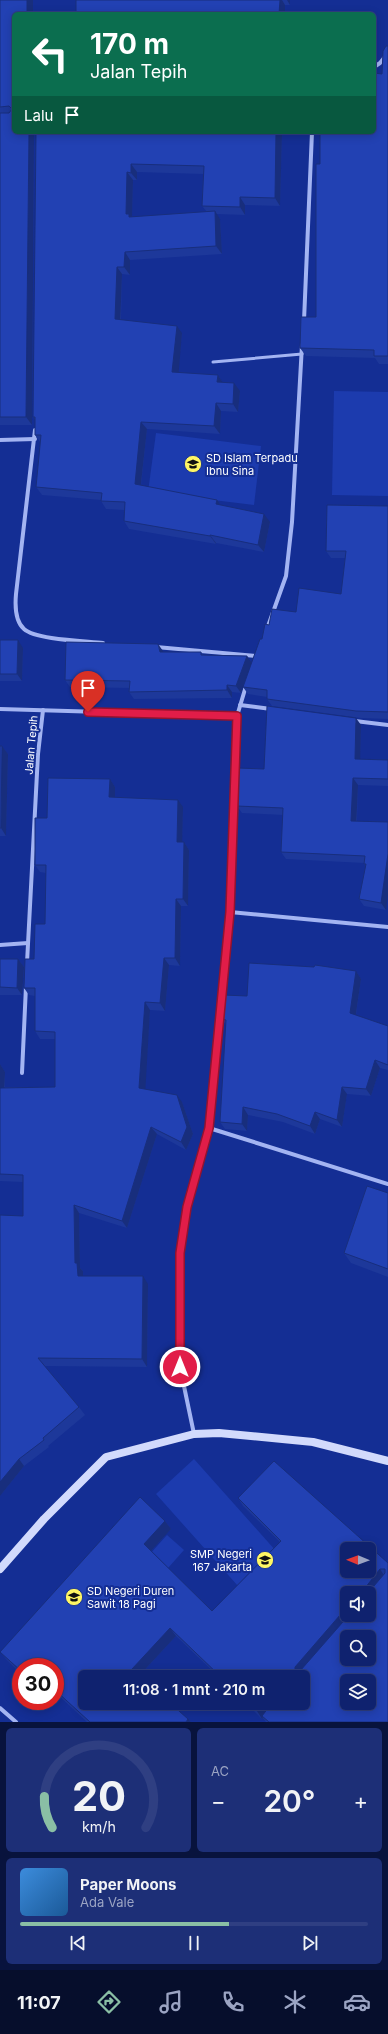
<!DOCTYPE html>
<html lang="id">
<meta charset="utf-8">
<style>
:root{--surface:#0f226f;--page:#1d2f77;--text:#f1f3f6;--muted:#9ba4c3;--line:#2f3f82;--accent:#8abfa5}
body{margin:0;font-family:Inter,sans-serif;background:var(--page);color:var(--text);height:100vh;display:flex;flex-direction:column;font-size:15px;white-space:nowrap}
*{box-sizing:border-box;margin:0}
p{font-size:13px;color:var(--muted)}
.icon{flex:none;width:22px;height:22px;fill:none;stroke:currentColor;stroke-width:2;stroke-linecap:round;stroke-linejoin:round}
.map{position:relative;height:1722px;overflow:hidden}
.drawer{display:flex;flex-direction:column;gap:6px;padding:6px;background:#08133d;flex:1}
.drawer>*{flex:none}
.guide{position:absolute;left:12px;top:12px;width:364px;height:122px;border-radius:6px;box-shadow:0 2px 10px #0003,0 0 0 1px var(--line);background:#0b6e4f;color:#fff;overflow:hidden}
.needle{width:26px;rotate:271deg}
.controls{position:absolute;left:340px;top:1542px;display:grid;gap:8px}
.controls a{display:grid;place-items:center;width:36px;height:36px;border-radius:6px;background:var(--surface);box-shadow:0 2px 10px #0003,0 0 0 1px var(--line);font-size:20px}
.speed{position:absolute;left:12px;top:1658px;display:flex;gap:8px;font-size:20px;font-weight:700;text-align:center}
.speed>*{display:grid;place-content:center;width:52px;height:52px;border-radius:50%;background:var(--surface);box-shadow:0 2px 10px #0003,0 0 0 1px var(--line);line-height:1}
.speed .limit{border:6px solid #d22;background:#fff;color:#111}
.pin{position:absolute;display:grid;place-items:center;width:34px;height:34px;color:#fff;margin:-41px -17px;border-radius:50% 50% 50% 0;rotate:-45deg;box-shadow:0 0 4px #0007}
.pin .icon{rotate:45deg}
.me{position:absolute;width:44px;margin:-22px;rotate:0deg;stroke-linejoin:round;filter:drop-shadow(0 0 3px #0008)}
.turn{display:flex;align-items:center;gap:14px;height:84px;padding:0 12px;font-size:18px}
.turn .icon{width:52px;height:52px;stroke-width:2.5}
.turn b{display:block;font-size:28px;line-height:34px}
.then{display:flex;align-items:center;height:38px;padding:0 12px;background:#0003;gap:8px;font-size:15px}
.big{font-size:30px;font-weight:600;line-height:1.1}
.drawer .tile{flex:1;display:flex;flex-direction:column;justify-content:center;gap:6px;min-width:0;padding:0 14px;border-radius:6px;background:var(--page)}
.drawer .dial{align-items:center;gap:0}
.dial svg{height:104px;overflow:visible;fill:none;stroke:var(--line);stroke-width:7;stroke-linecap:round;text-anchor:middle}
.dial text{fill:var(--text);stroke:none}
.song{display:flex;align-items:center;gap:12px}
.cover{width:48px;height:48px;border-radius:6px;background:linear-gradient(135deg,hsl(210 70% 55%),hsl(210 70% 35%))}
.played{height:4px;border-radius:2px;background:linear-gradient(90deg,var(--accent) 60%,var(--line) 60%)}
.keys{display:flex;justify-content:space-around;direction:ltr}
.heat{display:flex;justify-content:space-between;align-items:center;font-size:22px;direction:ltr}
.drawer .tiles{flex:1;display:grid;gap:6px;grid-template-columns:1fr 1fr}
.tile:last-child{grid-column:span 2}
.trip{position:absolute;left:78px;top:1670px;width:232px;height:40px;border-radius:6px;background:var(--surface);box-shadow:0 2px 10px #0003,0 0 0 1px var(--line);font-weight:600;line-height:40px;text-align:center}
.tab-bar{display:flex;height:64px;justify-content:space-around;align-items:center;background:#060e2c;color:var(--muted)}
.tab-bar .icon{width:28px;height:28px}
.tab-bar .on{color:var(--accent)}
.tab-bar b{font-size:18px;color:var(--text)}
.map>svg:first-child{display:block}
</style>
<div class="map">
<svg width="388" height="1722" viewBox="0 0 388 1722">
<rect width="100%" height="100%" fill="#142e94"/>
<g fill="#1c3bae">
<path d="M334 391 388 392V496L332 495Z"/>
<path d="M156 433 261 446 254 505 148 492Z"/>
<path d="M194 1459 276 1551 238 1586 156 1494Z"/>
<path d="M167 1535 184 1550 89 1657 72 1641Z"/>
</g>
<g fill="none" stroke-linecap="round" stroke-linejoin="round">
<path stroke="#a3b4f2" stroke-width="3" d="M213 362 302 354"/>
<g stroke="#a3b4f2" stroke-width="4">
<path d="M374 67 380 63 388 53"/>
<path d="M304 321 312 132"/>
<path d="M35 430 16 594C15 605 15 621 24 629 36 640 86 641 103 643"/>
<path d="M0 440 35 439"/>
<path d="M267 629 286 576 292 522 302 345"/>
<path d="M156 647 257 656"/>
<path d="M240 705 271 709"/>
<path d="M0 709 237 716"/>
<path d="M355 721 388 725"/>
<path d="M230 912 388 927"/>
<path d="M0 945 28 943"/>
<path d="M27 963 38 754 43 710"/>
<path d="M22 1073 26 986"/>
<path d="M209 1128 388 1184"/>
<path d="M194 1434 180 1367V1253L187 1207 209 1128 230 912 237 716 246 686"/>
<path d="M0 1708 16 1722"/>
</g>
<path stroke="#d2dafc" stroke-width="8" d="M0 1569 44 1519 106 1457 194 1434 219 1433 313 1442 388 1461"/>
</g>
<g fill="#1d389a" fill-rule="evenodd">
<path d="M0 0H33L14 132H34L32 425H0Z"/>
<path d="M76 0H290V5H285Z"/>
<path d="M388 46V364H379L375 358 306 356 300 348 316 317 320 164 382 74Z"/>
<path d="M36 132 282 133 280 206 245 205V215L216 214 220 219 222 254 130 260V275L122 274 121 320 182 333 178 373 218 375 223 383 240 391 238 412 221 411 220 434 147 429 141 486 221 505 270 522 264 552 216 543V544L129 529 124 521V510L106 509 101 501V500L42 495 36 487 40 442 35 435V419L33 417ZM137 172 203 174 202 206 207 212 132 217 133 180H137Z"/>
<path d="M388 506V719L361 718 272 706 267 699V697L248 694 243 687 241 693 232 692V698L134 699 129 692 130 688 70 687 65 680 163 652H201L203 655 247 656 252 663 269 625 296 612 341 594 345 558H331L326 551Z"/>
<path d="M0 640 23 648 22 681H0Z"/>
<path d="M361 725 360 759 388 760V786L358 785 357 821 386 910 364 906 359 899 366 867 364 864V863L286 859 281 852 283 815 242 813 237 806 264 769Z"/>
<path d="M0 746H2L8 754 6 836H0Z"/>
<path d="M110 779 115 787V797L183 807 182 842H184L189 850 188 906H181L180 966 169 965 165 1011 150 1010 145 1089 182 1102 193 1134 186 1150 157 1134 127 1228 79 1213 80 1268 83 1271V1276L148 1284 147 1367 44 1366 79 1407 85 1415 48 1446 49 1447 24 1466 0 1496 23 1216V1182L0 1181V1064L5 1072V1087H55V1039H40L35 1031V996L29 995 24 988 45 924 46 873 40 872 35 865 47 818Z"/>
<path d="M0 959H18L24 967 22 995H0Z"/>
<path d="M356 971 361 979 356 1015 388 1026V1070L380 1068 371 1096 347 1094 342 1127 320 1119 315 1134 283 1122 248 1115 247 1131 225 1129 220 1122 226 1025 222 1019 247 996Z"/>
<path d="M388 1193V1277L351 1263 344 1253Z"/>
<path d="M238 1498 388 1563V1722H266L263 1718 262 1719 246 1703H303V1677H219L176 1636 139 1676 191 1722H87L55 1692V1667H21V1674L6 1659 0 1652 165 1521 171 1529 151 1551 212 1611 280 1542 243 1506ZM347 1593 369 1615H347Z"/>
</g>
<g fill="#182e7d">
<rect x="27" y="0" width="6" height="14"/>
<path d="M280 0H282L285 5V14H279Z"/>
<path d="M287 0H290V5Z"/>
<path d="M29 132H34L32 425 26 417Z"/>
<path d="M276 132H281L282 133 280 206 275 198Z"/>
<path d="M131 164 137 172V180L131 173Z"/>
<path d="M127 172 133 180 132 217 134 225 126 214Z"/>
<path d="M240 197 245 205V215L240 207Z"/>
<path d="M215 211 220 219 222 254 216 246Z"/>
<path d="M125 252 130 260V275L124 267Z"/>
<path d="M117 267 122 274 120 327 115 319Z"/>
<path d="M177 326 182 333 178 380 172 372Z"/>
<path d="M218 375 223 383 217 382Z"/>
<path d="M234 383 240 391 238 412 233 404Z"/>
<path d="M216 403 221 411 220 434 214 426Z"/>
<path d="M141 422 147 429 140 492 135 484Z"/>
<path d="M217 500 222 507 216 504Z"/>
<path d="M264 514 270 522 264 552 258 545Z"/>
<path d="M210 535 216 543V544L210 536Z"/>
<path d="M18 640 23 648 22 681 17 674Z"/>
<path d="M158 644 163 651 165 659 160 652Z"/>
<path d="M247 656 252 663 241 693 236 686Z"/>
<path d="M227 685 232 692V698L227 690Z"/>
<path d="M356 718 361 725 360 766 355 759Z"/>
<path d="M2 746 8 754 6 836 1 828Z"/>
<path d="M353 778 358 785 356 828 351 821Z"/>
<path d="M110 779 115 787V804L109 797Z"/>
<path d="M178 800 183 807 182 850 177 842Z"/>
<path d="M184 842 189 850 188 906 183 899Z"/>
<path d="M388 854V894L386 910 381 903Z"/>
<path d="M176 899 181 906 180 966 175 958Z"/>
<path d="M164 958 169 965 165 1011 160 1003Z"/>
<path d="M18 959 24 967 22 995 17 988Z"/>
<path d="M356 971 361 979 355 1020 350 1013Z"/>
<path d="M145 1002 150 1010 145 1096 139 1088Z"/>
<path d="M375 1060 380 1068 371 1096 366 1089Z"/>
<path d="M0 1064 5 1072 4 1095 0 1089Z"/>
<path d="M342 1087 347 1094 342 1127 337 1120Z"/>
<path d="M177 1095 182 1102 193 1134 186 1150 181 1142Z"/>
<path d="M243 1107 248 1115 247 1131 242 1124Z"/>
<path d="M315 1112 320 1119 315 1134 310 1126Z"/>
<path d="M151 1127 157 1134 127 1228 122 1221Z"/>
<path d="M74 1205 79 1213 80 1268 83 1271V1283L78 1276 75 1263Z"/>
<path d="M143 1276 148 1284 147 1367 142 1359Z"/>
<path d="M19 1459 24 1466 0 1496V1482Z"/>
<path d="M165 1521 171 1529 150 1552 144 1544Z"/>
<path d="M380 1569 385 1577 369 1593H361Z"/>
<path d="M347 1607V1615H352L300 1675 295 1671V1667Z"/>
<path d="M170 1628 176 1636 138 1677 132 1669Z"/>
<path d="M263 1703H275L262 1716 263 1718 262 1719 257 1711Z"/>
<path d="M188 1719 191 1722H186Z"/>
</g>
<g fill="#2241b3" stroke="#182e7d" fill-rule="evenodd">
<path d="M0 0H27V14H14V132H29L26 417H0V113H9L12 109 9 106 0 107Z"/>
<path d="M76 0H280L279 14H76Z"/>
<path d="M386 46H388V356H374V350L300 348 301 317H316V164H320V132H374V73L382 74 383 51Z"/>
<path d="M36 132H276L275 198 240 197V207L202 206 204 166 131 164V173L127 172 126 214H129V217L215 211 216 246 125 252 124 267H117L115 319 177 326 172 372 218 375 217 382 234 383 233 404 216 403 214 426 141 422 135 484 217 500 216 504 264 514 258 545 210 535V536L124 521 125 502 101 501 102 493 36 487 41 435H35V417H33Z"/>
<path d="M327 505 388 506V712L356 711 267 699V690L243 687 260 639H262L265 624 269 625 272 609 296 612 299 588 341 594 346 551H326Z"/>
<path d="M0 640H18L17 674H0Z"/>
<path d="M66 642 158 644 160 652H201V655L247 656 236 686 227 685V690L129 692 130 681 65 680Z"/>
<path d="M267 706 356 718 355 759 388 760V779L353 778 351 821 388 822V854L381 903 359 899 366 864H364L365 856 281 852 283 808 237 806 238 768 264 769Z"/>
<path d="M0 746H2L1 828H0Z"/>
<path d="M48 778 110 779 109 797 178 800 177 842H184L183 899H176L175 958H164L160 1003 145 1002 139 1088 177 1095 187 1127 181 1142 151 1127 122 1221 74 1205 75 1263H77L78 1276H143L142 1359 38 1358 79 1407 43 1438 44 1440 19 1459 0 1482V1215L23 1216V1175L0 1174V1088L55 1087V1032L35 1031V988H24L25 959H34L35 924H45L46 865H35V818H47Z"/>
<path d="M0 959H18L17 988 0 987Z"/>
<path d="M249 963 314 967 315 965 356 971 350 1013 388 1026V1065L375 1060 366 1089 342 1087 337 1120 315 1112 310 1126 277 1114 243 1107 242 1124 220 1122 226 1020 222 1019 224 995 247 996Z"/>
<path d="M367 1186 388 1193V1269L344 1253Z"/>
<path d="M274 1461 388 1563V1722H269L262 1716 272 1703H303V1677H221L170 1628 132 1669 141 1677H85V1703H170L188 1719 186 1722H90L55 1690V1667H21V1671L0 1652 140 1497 165 1521 144 1544 212 1611 281 1541 238 1498ZM347 1549H369V1571H347ZM380 1569H385V1573L368 1593H369V1615H349L300 1671H295V1667L347 1607V1593H361ZM347 1637H369V1659H347ZM347 1681H369V1703H347Z"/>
<path d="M249 1703H263L257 1711Z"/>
</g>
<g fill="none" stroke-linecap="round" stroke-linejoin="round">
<defs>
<path id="route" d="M88 712 237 716 230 912 209 1128 187 1207 180 1253V1367"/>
</defs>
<use href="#route" stroke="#92132f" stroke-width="10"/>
<use href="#route" stroke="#e11d48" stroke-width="7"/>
</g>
<defs>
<symbol id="school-disc" viewBox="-11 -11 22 22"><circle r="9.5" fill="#fff664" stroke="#142e94"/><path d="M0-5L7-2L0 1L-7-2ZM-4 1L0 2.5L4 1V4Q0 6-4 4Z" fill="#111"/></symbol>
</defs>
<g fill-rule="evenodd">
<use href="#school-disc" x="183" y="454" width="20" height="20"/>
<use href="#school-disc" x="255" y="1550" width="20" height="20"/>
<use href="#school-disc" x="64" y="1587" width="20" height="20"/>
</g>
<g text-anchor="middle" stroke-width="4" stroke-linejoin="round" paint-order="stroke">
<g font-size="11" fill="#fff" stroke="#142e94" text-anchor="start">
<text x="206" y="462">SD Islam Terpadu<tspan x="206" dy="13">Ibnu Sina</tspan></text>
<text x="252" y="1558" text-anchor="end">SMP Negeri<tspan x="252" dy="13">167 Jakarta</tspan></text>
<text x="87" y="1595">SD Negeri Duren<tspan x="87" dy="13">Sawit 18 Pagi</tspan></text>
</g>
<g font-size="11" fill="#fff" stroke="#142e94">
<text transform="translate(31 745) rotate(-85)" y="4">Jalan Tepih</text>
</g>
</g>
</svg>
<div class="controls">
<a><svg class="needle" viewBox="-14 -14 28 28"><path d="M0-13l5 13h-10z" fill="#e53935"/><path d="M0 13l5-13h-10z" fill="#9ba4c3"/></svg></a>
<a><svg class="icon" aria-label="sound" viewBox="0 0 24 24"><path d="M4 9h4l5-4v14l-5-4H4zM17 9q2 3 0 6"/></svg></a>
<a><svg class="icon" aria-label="search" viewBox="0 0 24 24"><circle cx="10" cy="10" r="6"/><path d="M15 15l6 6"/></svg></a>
<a><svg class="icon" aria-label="layers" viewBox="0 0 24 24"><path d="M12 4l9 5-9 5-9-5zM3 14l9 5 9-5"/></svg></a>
</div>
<div class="speed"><div class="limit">30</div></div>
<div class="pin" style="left:88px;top:712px;background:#d93025"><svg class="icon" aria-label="arrive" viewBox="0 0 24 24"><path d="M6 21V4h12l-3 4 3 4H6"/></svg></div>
<svg class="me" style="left:180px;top:1367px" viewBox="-20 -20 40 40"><circle r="17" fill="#e11d48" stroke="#fff" stroke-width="3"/><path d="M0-11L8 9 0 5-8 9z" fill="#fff"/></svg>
<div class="trip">11:08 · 1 mnt · 210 m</div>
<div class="guide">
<div class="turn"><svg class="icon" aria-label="left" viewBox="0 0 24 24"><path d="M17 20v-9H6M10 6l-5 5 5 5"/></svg><div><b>170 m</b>Jalan Tepih</div></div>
<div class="then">Lalu<svg class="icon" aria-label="arrive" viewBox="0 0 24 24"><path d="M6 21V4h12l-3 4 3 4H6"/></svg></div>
</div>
</div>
<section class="drawer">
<div class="tiles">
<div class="tile dial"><svg viewBox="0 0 100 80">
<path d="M14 69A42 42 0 1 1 86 69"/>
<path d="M14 69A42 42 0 0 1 8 45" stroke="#8abfa5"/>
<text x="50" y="56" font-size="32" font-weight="700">20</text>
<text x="50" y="72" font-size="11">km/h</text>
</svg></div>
<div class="tile"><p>AC</p>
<div class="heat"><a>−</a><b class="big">20°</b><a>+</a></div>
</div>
<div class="tile">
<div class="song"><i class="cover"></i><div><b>Paper Moons</b><p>Ada Vale</p></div></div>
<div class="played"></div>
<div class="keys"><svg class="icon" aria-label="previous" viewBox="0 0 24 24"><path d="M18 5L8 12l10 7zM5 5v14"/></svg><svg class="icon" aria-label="pause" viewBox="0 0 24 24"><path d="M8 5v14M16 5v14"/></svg><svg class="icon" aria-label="next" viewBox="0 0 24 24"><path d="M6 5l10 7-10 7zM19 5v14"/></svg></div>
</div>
</div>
</section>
<nav class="tab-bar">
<b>11:07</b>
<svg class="icon on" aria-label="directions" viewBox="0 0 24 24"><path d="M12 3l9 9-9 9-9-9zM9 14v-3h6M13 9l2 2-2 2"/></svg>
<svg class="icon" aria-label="music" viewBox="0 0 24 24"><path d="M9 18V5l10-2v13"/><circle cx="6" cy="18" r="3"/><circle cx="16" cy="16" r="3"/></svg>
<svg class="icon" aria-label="phone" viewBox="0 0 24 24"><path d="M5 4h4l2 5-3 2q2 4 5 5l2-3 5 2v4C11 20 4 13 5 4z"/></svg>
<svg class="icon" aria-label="climate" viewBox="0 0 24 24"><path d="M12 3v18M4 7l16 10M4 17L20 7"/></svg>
<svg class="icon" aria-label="car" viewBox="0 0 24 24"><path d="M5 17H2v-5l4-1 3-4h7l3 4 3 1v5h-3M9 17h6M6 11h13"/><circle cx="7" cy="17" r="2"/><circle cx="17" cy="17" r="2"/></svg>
</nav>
